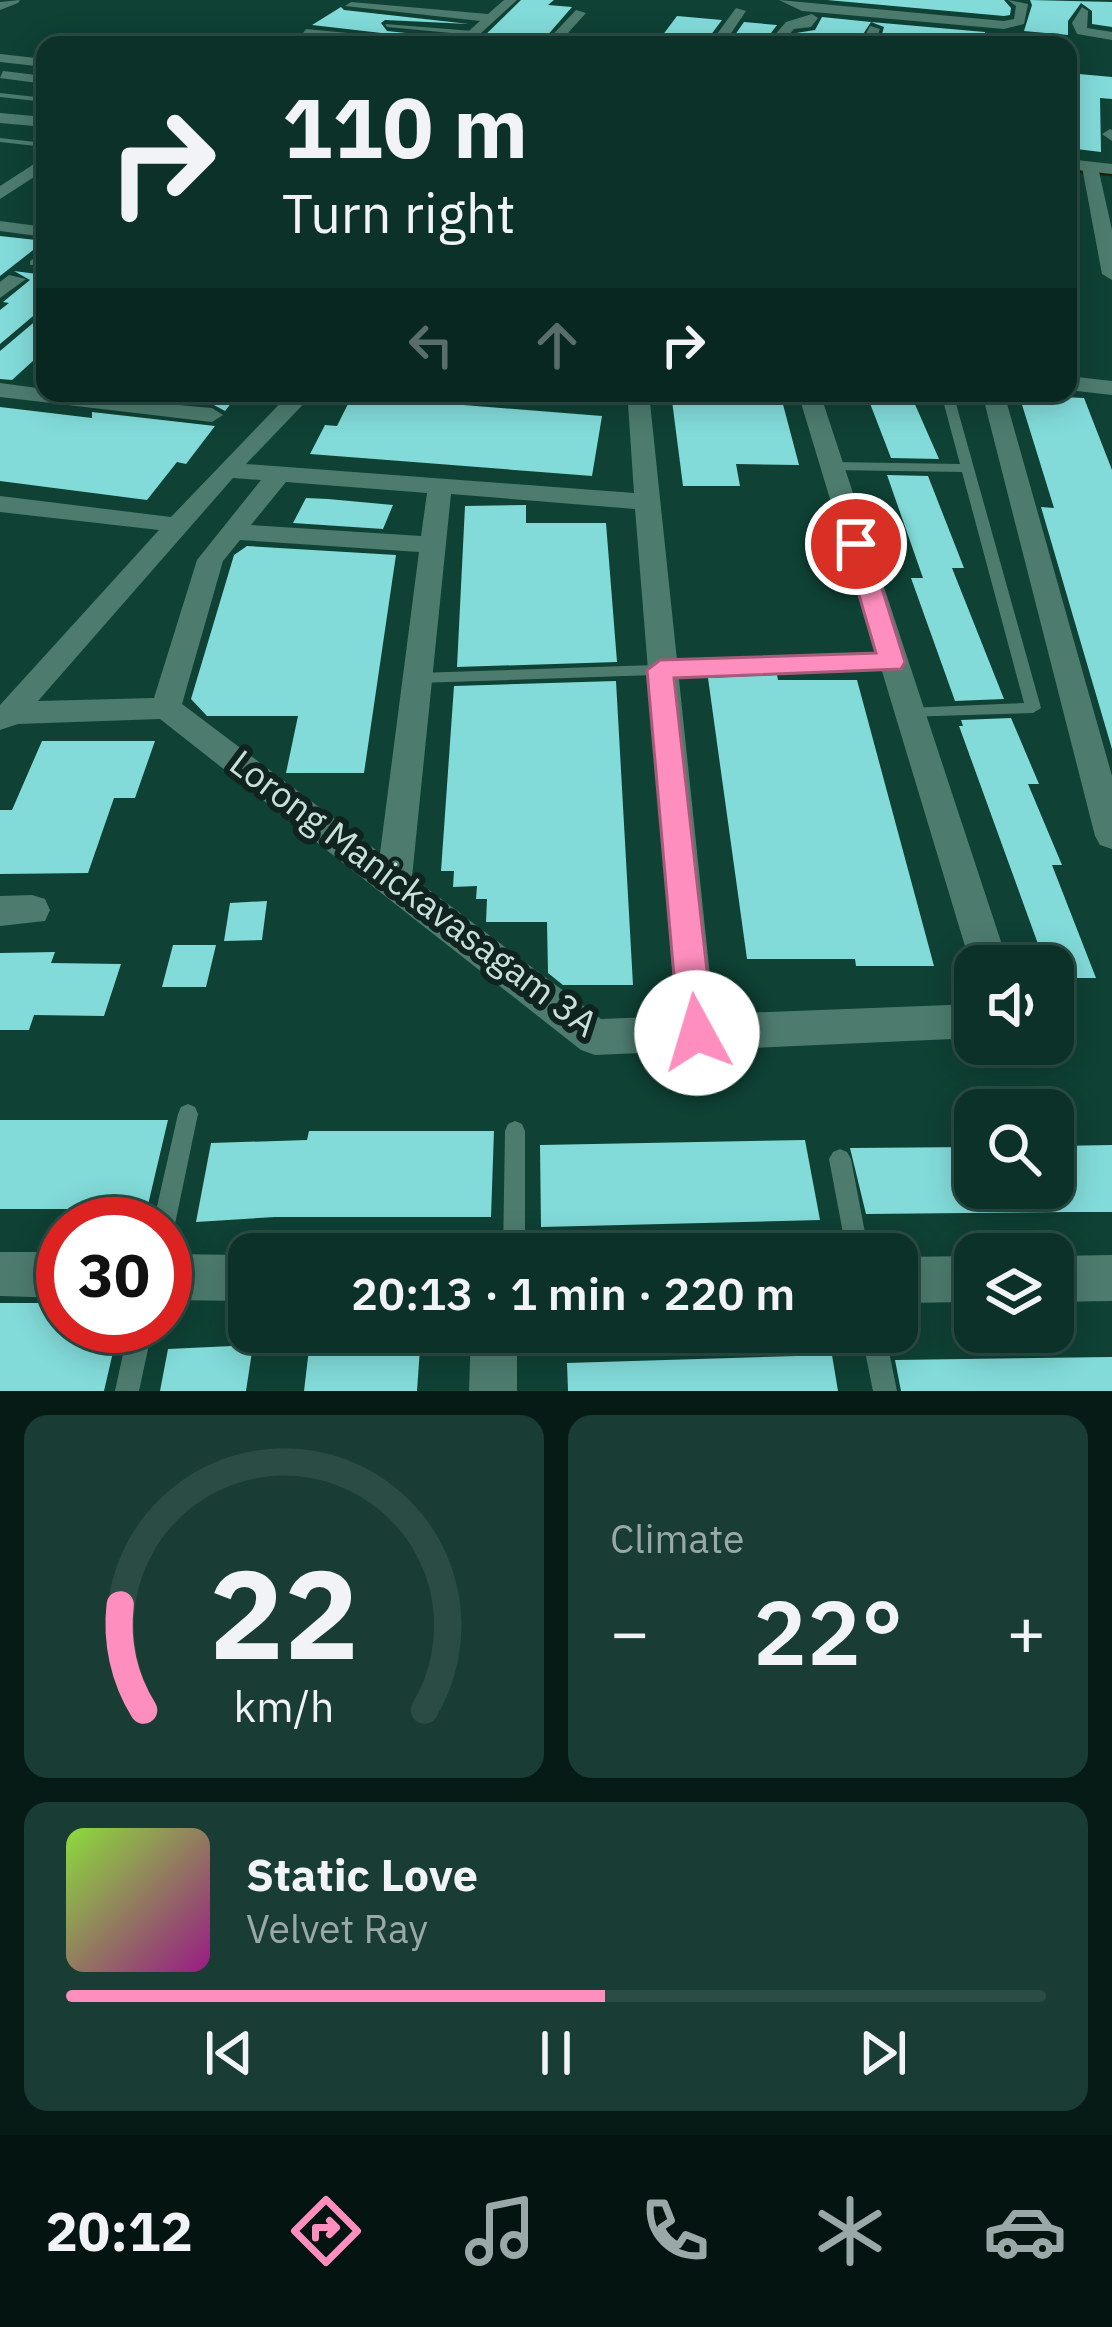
<!DOCTYPE html>
<meta charset="utf-8">
<style>
:root{--surface:#0b3128;--page:#193d34;--text:#f1f3f6;--muted:#9aa9a8;--line:#2b4c45;--accent:#fe8ebd}
body{margin:0;font-family:"IBM Plex Sans",sans-serif;background:var(--page);color:var(--text);height:100vh;display:flex;flex-direction:column;font-size:45px;white-space:nowrap}
*{box-sizing:border-box;margin:0}
p{font-size:39px;color:var(--muted)}
.icon{flex:none;width:66px;height:66px;fill:none;stroke:currentColor;stroke-width:2;stroke-linecap:round;stroke-linejoin:round}
.map{position:relative;height:1391px;overflow:hidden}
.side{display:flex;flex-direction:column;gap:24px;padding:24px;background:#061b16;flex:1}
.side>*{flex:none}
.top-card{position:absolute;left:36px;top:36px;width:1041px;height:366px;border-radius:24px;box-shadow:0 6px 30px #0003,0 0 0 3px var(--line);background:#0b3128;color:var(--text);overflow:hidden}
.controls{position:absolute;left:954px;top:945px;display:grid;gap:24px}
.controls a{display:grid;place-items:center;width:120px;height:120px;border-radius:24px;background:var(--surface);box-shadow:0 6px 30px #0003,0 0 0 3px var(--line);font-size:60px}
.speed{position:absolute;left:36px;top:1197px;display:flex;gap:24px;font-size:60px;font-weight:700;text-align:center}
.speed>*{display:grid;place-content:center;width:156px;height:156px;border-radius:50%;background:var(--surface);box-shadow:0 6px 30px #0003,0 0 0 3px var(--line);line-height:1}
.speed .limit{border:18px solid #d22;background:#fff;color:#111}
.pin{position:absolute;display:grid;place-items:center;width:102px;height:102px;color:#fff;margin:-51px;border:6px solid #fff;border-radius:50%;box-shadow:0 3px 12px #0007}
.me{position:absolute;width:132px;margin:-66px;rotate:354deg;stroke-linejoin:round;filter:drop-shadow(0 0 9px #0008)}
.turn{display:flex;align-items:center;gap:42px;height:252px;padding:0 48px;font-size:54px}
.turn .icon{width:156px;height:156px;stroke-width:2.5}
.turn b{display:block;font-size:84px;line-height:102px}
.lanes{display:flex;align-items:center;height:114px;padding:0 48px;background:#0003;justify-content:center;gap:60px;direction:ltr}
.lanes .off{opacity:.35}
.big{font-size:90px;font-weight:600;line-height:1.1}
.side .card{flex:1;display:flex;flex-direction:column;justify-content:center;gap:18px;min-width:0;padding:0 42px;border-radius:24px;background:var(--page)}
.side .dial{align-items:center;gap:0}
.dial svg{height:312px;overflow:visible;fill:none;stroke:var(--line);stroke-width:7;stroke-linecap:round;text-anchor:middle}
.dial text{fill:var(--text);stroke:none}
.song{display:flex;align-items:center;gap:36px}
.cover{width:144px;height:144px;border-radius:18px;background:linear-gradient(135deg,hsl(90 70% 55%),hsl(310 70% 35%))}
.played{height:12px;border-radius:6px;background:linear-gradient(90deg,var(--accent) 55%,var(--line) 55%)}
.keys{display:flex;justify-content:space-around;direction:ltr}
.heat{display:flex;justify-content:space-between;align-items:center;font-size:66px;direction:ltr}
.side .tiles{flex:1;display:grid;gap:24px;grid-template-columns:1fr 1fr}
.card:last-child{grid-column:span 2}
.trip{position:absolute;left:228px;top:1233px;width:690px;height:120px;border-radius:24px;background:var(--surface);box-shadow:0 6px 30px #0003,0 0 0 3px var(--line);font-weight:600;line-height:120px;text-align:center}
.tab-bar{display:flex;height:192px;justify-content:space-around;align-items:center;background:#041410;color:var(--muted)}
.tab-bar .icon{width:84px;height:84px}
.tab-bar .active{color:var(--accent)}
.tab-bar b{font-size:54px;color:var(--text)}
.map>svg:first-child{display:block}
</style>
<div class="map">
<svg width="1112" height="1391" viewBox="0 0 1112 1391">
<rect width="100%" height="100%" fill="#0f4135"/>
<g fill="none" stroke-linecap="round" stroke-linejoin="round">
<path stroke="#1e2101" stroke-width="4.5" d="M1068 170 1112 174"/>
</g>
<g fill="#82dbd9">
<path d="M521 0H554L548 5 572 7 539 45 476 44Z"/>
<path d="M827 0H1004L1011 8 1010 15 1004 16Z"/>
<path d="M1030 0 1112 2V27L1092 24V11L1081 3 1068 21V35L1024 31 1032 5Z"/>
<path d="M341 7 344 10 469 24 385 20 381 23 387 31 454 38 451 41 312 25Z"/>
<path d="M677 16 722 20 707 40 662 36Z"/>
<path d="M822 17 871 22 856 45H786L796 33 815 30Z"/>
<path d="M744 22 777 25 762 45H728Z"/>
<path d="M871 22 985 32V45H879L884 27Z"/>
<path d="M1068 73 1112 77V99L1100 98 1101 152 1068 148Z"/>
<path d="M0 236 36 240 37 247 0 276Z"/>
<path d="M14 271 45 275V306L0 344V310L9 303 3 302 30 280Z"/>
<path d="M45 313V350L12 380 0 379V351Z"/>
<path d="M95 393H239L225 411 212 404Z"/>
<path d="M671 393H780L799 465 736 464 740 486H683Z"/>
<path d="M866 393H910L939 459 891 458Z"/>
<path d="M1019 395 1084 398 1112 470V749L1041 507 1054 508Z"/>
<path d="M352 396 602 416 592 476 310 454 325 425 337 426Z"/>
<path d="M0 407 92 418V412L215 426 186 464 177 462 147 500 0 481Z"/>
<path d="M887 475 928 476 964 568H952L1004 699 955 701 911 578H923Z"/>
<path d="M306 498 328 499 393 505 383 529 293 523Z"/>
<path d="M526 505V523H606L617 662 457 667 465 506Z"/>
<path d="M247 546 396 555 364 773H286L298 716H207L191 699 234 555Z"/>
<path d="M777 675 778 680H857L934 966H856L855 959H747L708 678Z"/>
<path d="M616 681 633 985H563L548 973 547 922H486L487 899H476L477 886 453 887 454 871H441L454 686Z"/>
<path d="M1011 718 1039 784H1028L1062 865H1052L1096 978H1053V966H1046L959 726H963L961 720Z"/>
<path d="M42 741H155L135 798H114L88 873 0 874V810H12Z"/>
<path d="M267 901 262 940 224 941 230 903Z"/>
<path d="M173 945H216L206 987H162Z"/>
<path d="M55 952 51 963 121 964 104 1016 34 1015 29 1030H0V953Z"/>
<path d="M0 1120H168L147 1209H0Z"/>
<path d="M309 1131H494L491 1217H275L196 1222 211 1143 307 1140Z"/>
<path d="M805 1140 820 1220 541 1227 540 1145Z"/>
<path d="M1112 1145V1212H1066L866 1214 850 1148 975 1147V1188H1053V1146Z"/>
<path d="M0 1303H63V1326H119L104 1391H0Z"/>
<path d="M253 1345 246 1391H160L168 1349Z"/>
<path d="M385 1348H420L417 1391H304L309 1349Z"/>
<path d="M832 1355 838 1391H568L567 1363Z"/>
<path d="M1112 1357V1391H901L895 1360Z"/>
</g>
<g fill="none" stroke-linecap="round" stroke-linejoin="round">
<g fill="#4d7c6f" fill-rule="evenodd">
<path d="M385 24 473 31 476 33 473 35 387 27Z"/>
<path d="M0 93 45 98V102L0 97Z"/>
<path d="M0 138 45 143V147L0 142Z"/>
<path d="M45 251V258L36 265H30V261Z"/>
<path d="M941 393H953L1041 708 1033 713 903 717 900 713 908 708 1024 703 962 472 832 470 826 466 832 462 960 464Z"/>
<path d="M892 657 899 662 892 667 418 683 411 678 418 673Z"/>
<path d="M188 1104 195 1107 198 1114 175 1224 172 1232 165 1235V1224H153L178 1114 181 1107Z"/>
<path d="M515 1121 522 1124 525 1131V1254H503L505 1131 508 1124Z"/>
<path d="M840 1149 847 1152 851 1159 869 1254H847L829 1159 833 1152Z"/>
<path d="M129 1326H153L139 1391H115Z"/>
<path d="M861 1332H885L897 1391H873Z"/>
</g>
<g fill="#4d7c6f" fill-rule="evenodd">
<path d="M20 0 18 3 0 10V2Z"/>
<path d="M504 0H517L468 45H453L480 21 345 6 351 2 488 14Z"/>
<path d="M779 0 1004 21 1014 19 1016 6 1008 0 1028 4 1024 24 1004 29 802 11Z"/>
<path d="M1082 7 1088 11 1087 28 1112 32V40L1077 34 1072 23Z"/>
<path d="M736 8 746 11 723 45H709Z"/>
<path d="M576 10 586 13 557 45H543Z"/>
<path d="M812 14 818 18 811 27 794 29 780 45H766L786 22Z"/>
<path d="M870 26 880 29 874 45H860Z"/>
<path d="M306 29 431 41 438 45 301 36Z"/>
<path d="M3 71 45 76V84L0 78Z"/>
<path d="M0 113 45 117V127L0 123Z"/>
<path d="M1110 129 1112 130V141L1102 134Z"/>
<path d="M45 157V170L0 199V186Z"/>
<path d="M1090 162 1098 167 1112 230V280L1102 274 1082 167Z"/>
<path d="M0 221 45 227V237L0 231Z"/>
<path d="M9 275 26 279 0 298V282Z"/>
<path d="M1068 376 1112 381V395L1068 390Z"/>
<path d="M0 383 45 389V393L212 408 223 415 212 422 0 397Z"/>
<path d="M290 393H314L246 464 634 493 628 404 570 400 559 393H649L714 1014 975 1004V1038L595 1055 581 1050 160 719 18 724 0 730V705L159 530 0 512V496L171 517ZM233 478 261 480 197 560 154 698 38 701ZM286 482 427 493 421 536 251 525ZM451 494 635 509 676 1016 601 1019 412 877ZM240 540 419 552 380 853 182 704 223 561Z"/>
<path d="M798 393H820L1009 966H975V973L971 966Z"/>
<path d="M982 393H1004L1112 776V849L1100 845 1095 836Z"/>
<path d="M32 895 45 899 50 910 45 921 0 926V896Z"/>
<path d="M0 1252H63V1298L0 1296Z"/>
<path d="M165 1254 249 1255V1301L165 1300Z"/>
<path d="M1112 1255V1301L1053 1302V1256Z"/>
<path d="M975 1256V1302L897 1303V1257Z"/>
<path d="M471 1332H517V1391H469Z"/>
</g>
<g fill="#4d7c6f" fill-rule="evenodd">
<path d="M0 54 45 59V67L0 62Z"/>
<path d="M1068 159 1112 164V174L1068 169Z"/>
</g>
</g>
<path fill="#fe8ebd" stroke="#a55c7b" stroke-width="3" d="M856 537 868 544 905 662 901 669 674 678 714 1033 709 1044 697 1049 684 1044 679 1033 647 670 660 660 876 653 844 544Z"/>
<g text-anchor="middle" stroke-width="12" stroke-linejoin="round" paint-order="stroke">
<g font-size="36" fill="#c7e0d8" stroke="#10231e">
<text transform="translate(414 893) rotate(37)" y="13">Lorong Manickavasagam 3A</text>
</g>
</g>
</svg>
<div class="controls">
<a><svg class="icon" aria-label="sound" viewBox="0 0 24 24"><path d="M4 9h4l5-4v14l-5-4H4zM17 9q2 3 0 6"/></svg></a>
<a><svg class="icon" aria-label="search" viewBox="0 0 24 24"><circle cx="10" cy="10" r="6"/><path d="M15 15l6 6"/></svg></a>
<a><svg class="icon" aria-label="layers" viewBox="0 0 24 24"><path d="M12 4l9 5-9 5-9-5zM3 14l9 5 9-5"/></svg></a>
</div>
<div class="speed"><div class="limit">30</div></div>
<div class="pin" style="left:856px;top:544px;background:#d93025"><svg class="icon" aria-label="arrive" viewBox="0 0 24 24"><path d="M6 21V4h12l-3 4 3 4H6"/></svg></div>
<svg class="me" style="left:697px;top:1033px" viewBox="-20 -20 40 40"><circle r="19" fill="#fff"/><path d="M0-13L10 11 0 6-10 11z" fill="#fe8ebd"/></svg>
<div class="trip">20:13 · 1 min · 220 m</div>
<div class="top-card">
<div class="turn"><svg class="icon" aria-label="right" viewBox="0 0 24 24"><path d="M7 20v-9h11M14 6l5 5-5 5"/></svg><div><b>110 m</b>Turn right</div></div>
<div class="lanes"><svg class="icon off" aria-label="left" viewBox="0 0 24 24"><path d="M17 20v-9H6M10 6l-5 5 5 5"/></svg><svg class="icon off" aria-label="ahead" viewBox="0 0 24 24"><path d="M12 20V5M6 11l6-6 6 6"/></svg><svg class="icon" aria-label="right" viewBox="0 0 24 24"><path d="M7 20v-9h11M14 6l5 5-5 5"/></svg></div>
</div>
</div>
<section class="side">
<div class="tiles">
<div class="card dial"><svg viewBox="0 0 100 80">
<path d="M14 69A42 42 0 1 1 86 69"/>
<path d="M14 69A42 42 0 0 1 8 42" stroke="#fe8ebd"/>
<text x="50" y="56" font-size="32" font-weight="700">22</text>
<text x="50" y="72" font-size="11">km/h</text>
</svg></div>
<div class="card"><p>Climate</p>
<div class="heat"><a>−</a><b class="big">22°</b><a>+</a></div>
</div>
<div class="card">
<div class="song"><i class="cover"></i><div><b>Static Love</b><p>Velvet Ray</p></div></div>
<div class="played"></div>
<div class="keys"><svg class="icon" aria-label="previous" viewBox="0 0 24 24"><path d="M18 5L8 12l10 7zM5 5v14"/></svg><svg class="icon" aria-label="pause" viewBox="0 0 24 24"><path d="M8 5v14M16 5v14"/></svg><svg class="icon" aria-label="next" viewBox="0 0 24 24"><path d="M6 5l10 7-10 7zM19 5v14"/></svg></div>
</div>
</div>
</section>
<nav class="tab-bar">
<b>20:12</b>
<svg class="icon active" aria-label="directions" viewBox="0 0 24 24"><path d="M12 3l9 9-9 9-9-9zM9 14v-3h6M13 9l2 2-2 2"/></svg>
<svg class="icon" aria-label="music" viewBox="0 0 24 24"><path d="M9 18V5l10-2v13"/><circle cx="6" cy="18" r="3"/><circle cx="16" cy="16" r="3"/></svg>
<svg class="icon" aria-label="phone" viewBox="0 0 24 24"><path d="M5 4h4l2 5-3 2q2 4 5 5l2-3 5 2v4C11 20 4 13 5 4z"/></svg>
<svg class="icon" aria-label="climate" viewBox="0 0 24 24"><path d="M12 3v18M4 7l16 10M4 17L20 7"/></svg>
<svg class="icon" aria-label="car" viewBox="0 0 24 24"><path d="M5 17H2v-5l4-1 3-4h7l3 4 3 1v5h-3M9 17h6M6 11h13"/><circle cx="7" cy="17" r="2"/><circle cx="17" cy="17" r="2"/></svg>
</nav>
